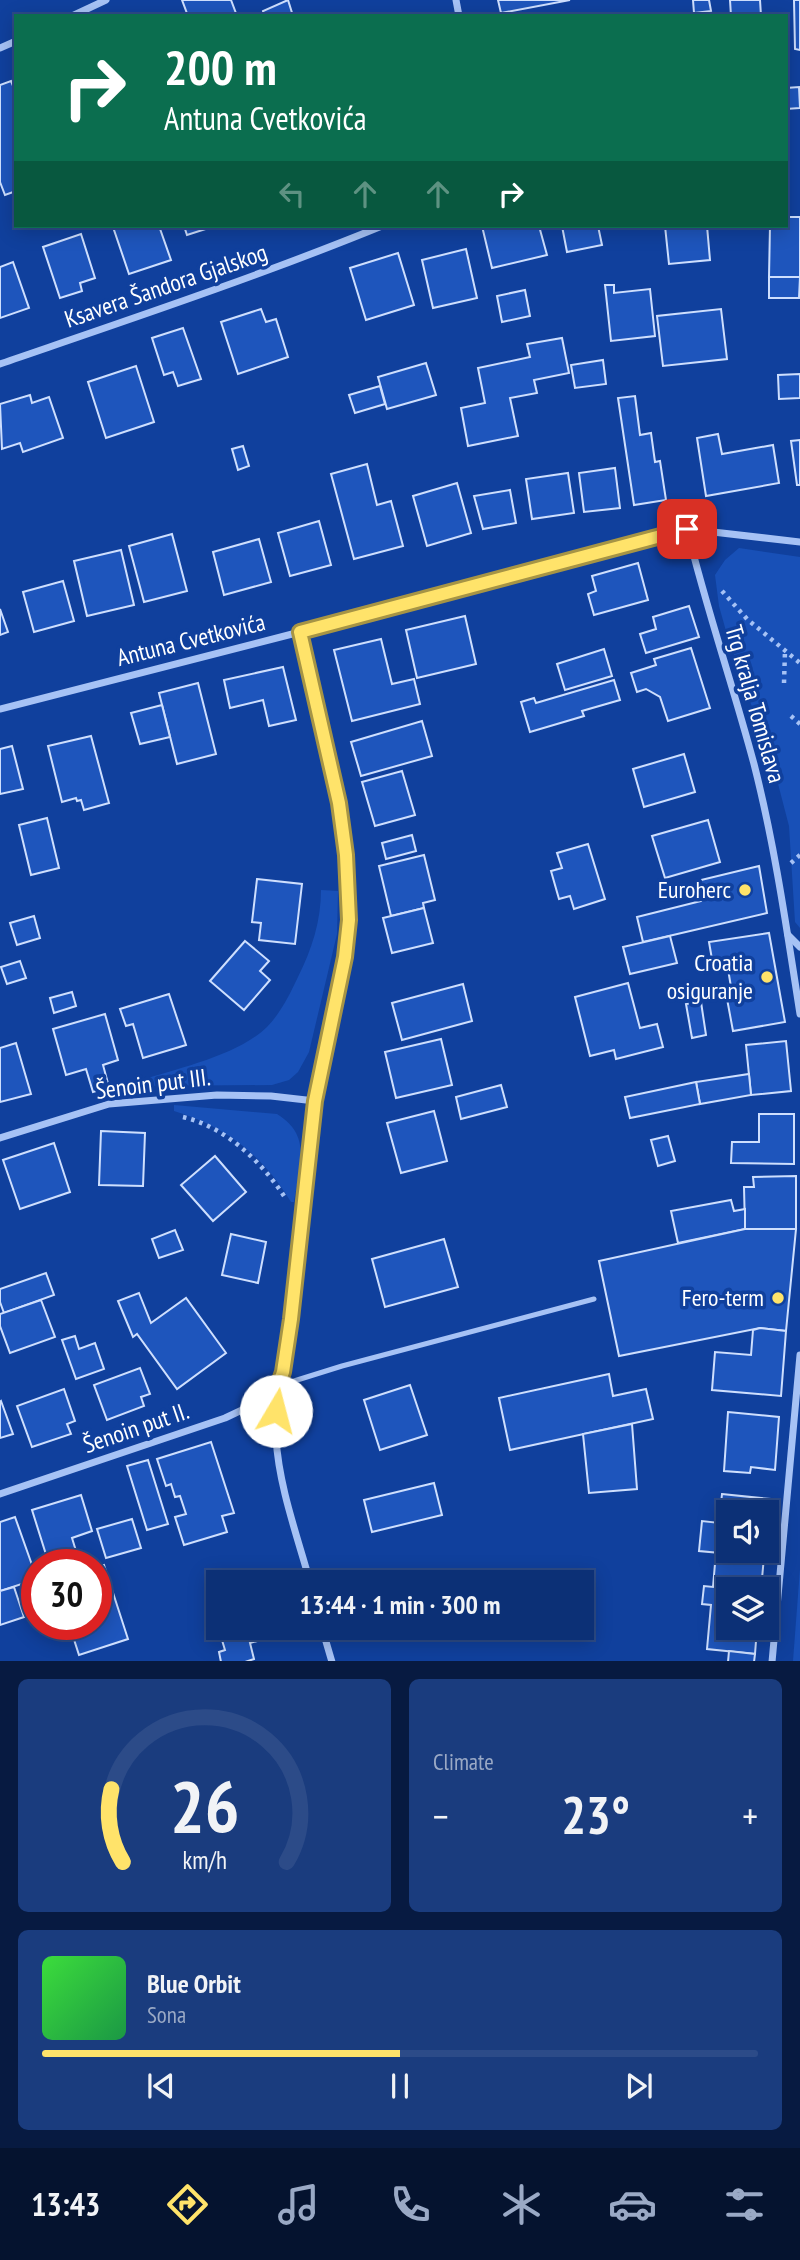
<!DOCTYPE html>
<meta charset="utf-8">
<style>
:root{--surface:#0c3076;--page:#1a3c7e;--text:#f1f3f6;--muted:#9aa9c5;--line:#2c4b88;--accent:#ffe36a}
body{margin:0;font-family:"PT Sans Narrow",sans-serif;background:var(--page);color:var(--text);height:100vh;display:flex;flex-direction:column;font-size:26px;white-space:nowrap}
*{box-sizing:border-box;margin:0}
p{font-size:23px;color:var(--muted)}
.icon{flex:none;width:38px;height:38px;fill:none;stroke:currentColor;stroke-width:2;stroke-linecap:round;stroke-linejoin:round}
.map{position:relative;height:1661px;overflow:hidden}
.side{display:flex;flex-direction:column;gap:18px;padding:18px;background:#071a41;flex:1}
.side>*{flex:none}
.guide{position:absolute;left:14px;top:14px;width:774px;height:214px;border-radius:0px;box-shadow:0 4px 18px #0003,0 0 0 2px var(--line);background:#0b6e4f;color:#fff;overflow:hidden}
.controls{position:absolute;left:716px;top:1500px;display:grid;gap:14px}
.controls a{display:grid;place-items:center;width:63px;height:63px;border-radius:0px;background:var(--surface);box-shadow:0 4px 18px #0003,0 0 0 2px var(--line);font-size:35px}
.speed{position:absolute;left:21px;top:1549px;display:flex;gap:14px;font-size:35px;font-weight:700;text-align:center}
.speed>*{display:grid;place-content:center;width:91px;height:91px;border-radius:50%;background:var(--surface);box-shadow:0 4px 18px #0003,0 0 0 2px var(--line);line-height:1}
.speed .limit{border:10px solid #d22;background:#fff;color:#111}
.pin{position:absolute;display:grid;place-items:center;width:60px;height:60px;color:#fff;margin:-30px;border-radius:14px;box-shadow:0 4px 10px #0006}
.me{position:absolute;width:77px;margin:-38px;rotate:8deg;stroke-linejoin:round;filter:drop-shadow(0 0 5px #0008)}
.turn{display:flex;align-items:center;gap:24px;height:147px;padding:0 35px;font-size:32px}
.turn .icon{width:91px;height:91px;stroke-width:2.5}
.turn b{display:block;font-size:49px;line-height:60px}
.lanes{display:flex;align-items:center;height:66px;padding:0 35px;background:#0003;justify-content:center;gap:35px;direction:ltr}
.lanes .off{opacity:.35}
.big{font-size:52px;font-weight:600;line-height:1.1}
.side .card{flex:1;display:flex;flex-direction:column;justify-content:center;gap:10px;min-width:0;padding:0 24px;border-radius:10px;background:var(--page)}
.side .dial{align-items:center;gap:0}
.dial svg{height:182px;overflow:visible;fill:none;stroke:var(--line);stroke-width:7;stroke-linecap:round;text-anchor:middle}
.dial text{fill:var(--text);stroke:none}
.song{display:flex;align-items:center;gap:21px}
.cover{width:84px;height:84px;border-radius:10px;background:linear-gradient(135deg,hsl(120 70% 55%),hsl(140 70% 35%))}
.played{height:7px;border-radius:4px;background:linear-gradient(90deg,var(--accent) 50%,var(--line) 50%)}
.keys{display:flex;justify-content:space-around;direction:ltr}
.heat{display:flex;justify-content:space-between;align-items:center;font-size:38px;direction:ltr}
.side .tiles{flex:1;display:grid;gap:18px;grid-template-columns:1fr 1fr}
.card:last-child{grid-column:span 2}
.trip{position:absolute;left:206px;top:1570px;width:388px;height:70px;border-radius:0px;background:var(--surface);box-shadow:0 4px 18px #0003,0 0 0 2px var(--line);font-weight:600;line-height:70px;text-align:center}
.tab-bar{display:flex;height:112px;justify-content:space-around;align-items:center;background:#05132f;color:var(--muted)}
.tab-bar .icon{width:49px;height:49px}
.tab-bar .current{color:var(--accent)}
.tab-bar b{font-size:32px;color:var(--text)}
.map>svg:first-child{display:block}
</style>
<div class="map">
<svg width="800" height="1662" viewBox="0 0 800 1662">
<rect width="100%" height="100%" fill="#10409d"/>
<g fill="#1850b7">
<path d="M739 548 800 557V928L795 922 789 826 776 776 728 638 719 606 715 575 725 560Z"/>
<path d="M321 890 338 891 337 934 309 1052 298 1072 289 1080 272 1085 140 1086 139 1081C178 1068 237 1056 267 1027 280 1014 290 994 298 977 312 949 321 921 321 890Z"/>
<path d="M174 1105 277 1114C313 1136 299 1167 294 1202H291C262 1155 227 1127 174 1111Z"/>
<path d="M800 1569V1661H793Z"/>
</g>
<g fill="#1e55bc" stroke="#cedffe" stroke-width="2">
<path d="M182 0H231L237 16H188Z"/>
<path d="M288 0 293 16H264L263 11Z"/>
<path d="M498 0H570L501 13Z"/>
<path d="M693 0H709L711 11 694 13Z"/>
<path d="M730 0H760L761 16H731Z"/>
<path d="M794 0H800V50L795 49Z"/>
<path d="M11 81 16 93V191L5 195 0 182V85Z"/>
<path d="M799 87 800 108 786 109V88Z"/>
<path d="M786 217H800V277H769L770 226H786Z"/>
<path d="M118 226H159L171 260 129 274 113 227Z"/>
<path d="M184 226H215L187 235Z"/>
<path d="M482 226H539L547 255 492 268Z"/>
<path d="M562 226H598L602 245 567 252Z"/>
<path d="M665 226H707L710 260 669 264Z"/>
<path d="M81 234 95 278 80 283 82 291 60 298 43 247Z"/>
<path d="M466 249 477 298 433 308 422 260Z"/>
<path d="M398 253 414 305 366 320 350 268Z"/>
<path d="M13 262 29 308 0 318V267Z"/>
<path d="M769 277H800L799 298H769Z"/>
<path d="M605 285H614V293L650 289 655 336 611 341Z"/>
<path d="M525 290 530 316 502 322 497 296Z"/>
<path d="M261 309 266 322 276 319 288 357 238 374 221 322Z"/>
<path d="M721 309 727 359 663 366 657 316Z"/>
<path d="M183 328 201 379 178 386 173 372 164 375 152 338Z"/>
<path d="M562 338 569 373 534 380 537 393 510 398 518 436 468 446 461 408 485 403 478 368 530 357 527 344Z"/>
<path d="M603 360 606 384 575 388 571 365Z"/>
<path d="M426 363 436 395 387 409 378 377Z"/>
<path d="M136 366 154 422 106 438 88 382Z"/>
<path d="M800 374V398L779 399 778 375Z"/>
<path d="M380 386 385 404 355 413 349 395Z"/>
<path d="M30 395 32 403 49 397 63 438 23 452 20 443 2 449 0 404Z"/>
<path d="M635 396 640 435 651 433 655 462 660 461 666 500 634 505 618 398Z"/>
<path d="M718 434 722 454 773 445 779 483 706 496 697 438Z"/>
<path d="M800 440V485H797L791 441Z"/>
<path d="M243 446 249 466 238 470 232 449Z"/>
<path d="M367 464 377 505 391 501 403 546 354 559 331 474Z"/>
<path d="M615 468 620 508 584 512 579 473Z"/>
<path d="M568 473 574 513 532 519 526 479Z"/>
<path d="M457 483 471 533 427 546 413 496Z"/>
<path d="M510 490 516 523 483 529 474 496Z"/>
<path d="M319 521 331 565 290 576 278 533Z"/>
<path d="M172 534 187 591 144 602 129 546Z"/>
<path d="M259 539 271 582 224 595 213 552Z"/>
<path d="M121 550 134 605 87 616 74 561Z"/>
<path d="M638 563 648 600 594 615 588 594 596 591 592 576Z"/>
<path d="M63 581 74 621 34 632 23 592Z"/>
<path d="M689 606 699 637 646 653 640 634 656 629 653 617Z"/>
<path d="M0 609 8 632 0 635Z"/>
<path d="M465 616 476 664 417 678 406 630Z"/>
<path d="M381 639 392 684 414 679 420 704 352 721 334 650Z"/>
<path d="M691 648 710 708 668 721 660 697 646 689 637 692 631 673 656 665 654 659Z"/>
<path d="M604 649 612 676 565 690 557 664Z"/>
<path d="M283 667 296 720 269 726 263 700 230 708 224 680Z"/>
<path d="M614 680 620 700 582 711 584 716 530 732 521 702 534 698 536 703Z"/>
<path d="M198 683 216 754 177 764 159 693Z"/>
<path d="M162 705 170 737 140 744 131 713Z"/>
<path d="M422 721 432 756 361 776 351 742Z"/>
<path d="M91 736 109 803 84 810 81 800 77 801 76 798 62 802 48 746Z"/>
<path d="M12 746 23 789 0 794V749Z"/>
<path d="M684 754 695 792 644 807 633 769Z"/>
<path d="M402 771 415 815 375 826 362 782Z"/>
<path d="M47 818 59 868 31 875 19 825Z"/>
<path d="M708 820 720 862 665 878 652 836Z"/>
<path d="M412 835 416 851 386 859 382 843Z"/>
<path d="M588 844 605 899 574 909 570 896 559 899 551 871 562 868 557 853Z"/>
<path d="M424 855 435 900 423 903 424 908 391 916 379 866Z"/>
<path d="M759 866 767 913 643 942 637 917 701 901 697 881Z"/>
<path d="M257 879 302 884 295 944 259 940 261 923 252 922Z"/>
<path d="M424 908 433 943 392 953 383 918Z"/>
<path d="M34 916 40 938 17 945 10 923Z"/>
<path d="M769 933 785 1022 733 1031 725 988 731 987 728 969 714 971 709 942Z"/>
<path d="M670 936 677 963 630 974 623 947Z"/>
<path d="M245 941 269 961 260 971 270 980 244 1010 210 981Z"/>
<path d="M20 961 26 978 7 984 1 967Z"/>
<path d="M628 983 640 1028 657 1024 663 1047 616 1059 614 1050 590 1056 575 997Z"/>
<path d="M463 984 472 1021 402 1040 392 1003Z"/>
<path d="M72 992 76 1006 54 1013 50 998Z"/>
<path d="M169 994 186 1045 143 1058 133 1024 126 1026 120 1009Z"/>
<path d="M701 1002 706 1035 692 1038 686 1004Z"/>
<path d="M105 1014 118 1060 103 1065 109 1087 93 1092 86 1069 66 1075 53 1029Z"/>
<path d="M441 1039 452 1085 396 1098 385 1052Z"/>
<path d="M786 1041 791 1091 751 1095 746 1045Z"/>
<path d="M16 1043 31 1094 0 1102V1048Z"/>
<path d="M749 1074 751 1095 700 1104 696 1082Z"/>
<path d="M696 1082 700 1104 630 1118 625 1097Z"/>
<path d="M501 1085 507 1107 461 1119 456 1097Z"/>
<path d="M434 1111 447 1161 401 1173 387 1123Z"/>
<path d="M759 1114H794V1164L731 1163 732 1142H759Z"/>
<path d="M101 1131 145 1133 143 1186 99 1185Z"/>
<path d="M668 1136 675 1161 658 1166 651 1140Z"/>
<path d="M54 1143 70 1192 20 1209 3 1160Z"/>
<path d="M215 1156 246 1192 213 1221 181 1185Z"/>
<path d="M796 1176V1229H745L744 1187H754L753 1177Z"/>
<path d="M731 1200 734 1211 745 1209V1229L678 1243 671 1211Z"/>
<path d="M745 1229H796L786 1331 760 1328 619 1356 599 1261Z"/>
<path d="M175 1230 183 1250 159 1258 152 1239Z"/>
<path d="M231 1234 266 1242 258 1283 222 1275Z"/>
<path d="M444 1239 458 1287 385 1307 372 1259Z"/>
<path d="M46 1273 54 1295 4 1313 0 1302V1289Z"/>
<path d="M139 1293 151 1323 186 1298 226 1353 177 1389 137 1334 133 1337 118 1301Z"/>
<path d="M41 1300 55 1337 10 1353 0 1326V1314Z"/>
<path d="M760 1328 786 1331 781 1396 712 1390 715 1352 751 1355 753 1330Z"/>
<path d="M75 1336 79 1349 95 1343 104 1369 76 1379 62 1340Z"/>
<path d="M140 1368 150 1394 141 1397 144 1406 107 1420 94 1385Z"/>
<path d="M609 1374 613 1396 646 1389 653 1419 510 1450 499 1398Z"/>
<path d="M410 1385 427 1435 380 1450 364 1400Z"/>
<path d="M64 1389 75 1421 67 1424 71 1434 32 1447 17 1406Z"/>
<path d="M1 1401 13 1434 0 1438V1402Z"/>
<path d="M728 1412 779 1417 775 1470 751 1467 750 1473 724 1471Z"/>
<path d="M632 1424 637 1489 589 1493 583 1434Z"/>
<path d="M211 1442 234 1513 222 1516 227 1532 184 1545 175 1517 186 1514 180 1496 175 1497 171 1484 166 1486 157 1459Z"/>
<path d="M148 1460 168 1524 147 1530 127 1466Z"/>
<path d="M434 1483 442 1515 372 1532 364 1500Z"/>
<path d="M722 1494 770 1499 766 1531V1512H728V1550H765L764 1557 699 1551 702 1521 719 1523Z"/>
<path d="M81 1495 92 1531 72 1538 80 1564H49L32 1510Z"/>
<path d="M15 1517 37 1579 0 1591V1522Z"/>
<path d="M132 1519 141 1548 106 1558 97 1529Z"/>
<path d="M716 1552 764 1557 761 1589H728V1628H757L755 1654 707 1649 711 1605 702 1604 704 1586 713 1587Z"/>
<path d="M104 1565 128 1639 79 1655 69 1624H96V1567Z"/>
<path d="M14 1587 24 1617 0 1625V1591Z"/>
<path d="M219 1609V1628H265L268 1638 250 1643 254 1659 245 1662H221L219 1652 225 1650 213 1610Z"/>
<path d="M729 1651 755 1654 754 1662H728Z"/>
</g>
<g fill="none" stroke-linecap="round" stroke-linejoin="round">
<g stroke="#a6c2f5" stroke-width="4.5" stroke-dasharray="3.5 5" stroke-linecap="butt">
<path d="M722 591 747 619 800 663"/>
<path d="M784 683 785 651"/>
<path d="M791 716 800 724"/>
<path d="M791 863 800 855"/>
<path d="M183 1117C226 1127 263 1163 286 1199"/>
</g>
<path stroke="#a6c2f5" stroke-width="5" d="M278 1386 342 1366 594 1299"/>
<g stroke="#a6c2f5" stroke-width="7">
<path d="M456 0 459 16"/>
<path d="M72 16 106 0"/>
<path d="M0 48 16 41"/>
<path d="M0 364C128 320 257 277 382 226"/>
<path d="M687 529C706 608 733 685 754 764 775 846 787 931 800 1014"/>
<path d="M300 632C321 725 351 823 349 919 347 981 325 1041 315 1101 303 1172 300 1246 291 1317 286 1358 274 1396 276 1438 279 1487 297 1535 310 1582"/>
<path d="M0 709 300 632 687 529 800 542"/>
<path d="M788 935 800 947"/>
<path d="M0 1138 109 1104 217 1095 271 1096 315 1101"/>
<path d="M0 1494 225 1418 257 1403 277 1387"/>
<path d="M322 1628 332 1662"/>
<path d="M772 1662 800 1355"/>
</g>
</g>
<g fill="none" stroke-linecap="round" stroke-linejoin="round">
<defs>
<path id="route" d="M276 1411 278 1386 283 1372 291 1319 315 1101 345 957 349 920 346 855 339 803 300 632 687 529"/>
</defs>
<use href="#route" stroke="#a69445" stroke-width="18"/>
<use href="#route" stroke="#ffe36a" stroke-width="12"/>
</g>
<g fill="#ffe36a" stroke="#10409d" stroke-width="2.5">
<circle cx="745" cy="890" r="7"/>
<circle cx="767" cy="977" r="7"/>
<circle cx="778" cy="1298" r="7"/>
</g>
<g text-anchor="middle" stroke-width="7" stroke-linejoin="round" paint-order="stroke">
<g font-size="24" fill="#fff" stroke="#10409d">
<text transform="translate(166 286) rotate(-19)" y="8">Ksavera Šandora Gjalskog</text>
<text transform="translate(191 640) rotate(-14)" y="8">Antuna Cvetkovića</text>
<text transform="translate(755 704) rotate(74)" y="8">Trg kralja Tomislava</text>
<text transform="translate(153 1084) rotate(-7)" y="8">Šenoin put III.</text>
<text transform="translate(136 1428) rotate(-19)" y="8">Šenoin put II.</text>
</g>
<g font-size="24" fill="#fff" stroke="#10409d" text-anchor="end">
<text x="731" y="898">Euroherc</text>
<text x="753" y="971">Croatia<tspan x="753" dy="28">osiguranje</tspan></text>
<text x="764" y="1306">Fero-term</text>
</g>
</g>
</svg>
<div class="controls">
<a><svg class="icon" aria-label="sound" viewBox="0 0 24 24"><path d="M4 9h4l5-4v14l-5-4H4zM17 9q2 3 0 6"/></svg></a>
<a><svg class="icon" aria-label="layers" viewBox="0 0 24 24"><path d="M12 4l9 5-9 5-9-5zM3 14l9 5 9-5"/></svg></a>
</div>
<div class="speed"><div class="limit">30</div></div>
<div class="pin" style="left:687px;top:529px;background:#d93025"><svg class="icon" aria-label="arrive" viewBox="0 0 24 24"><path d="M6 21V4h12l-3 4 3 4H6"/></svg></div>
<svg class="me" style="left:276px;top:1411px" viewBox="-20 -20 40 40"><circle r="19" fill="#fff"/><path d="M0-13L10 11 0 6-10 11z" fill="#ffe36a"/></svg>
<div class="trip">13:44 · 1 min · 300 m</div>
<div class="guide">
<div class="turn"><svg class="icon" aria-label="right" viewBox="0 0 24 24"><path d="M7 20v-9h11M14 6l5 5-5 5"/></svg><div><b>200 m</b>Antuna Cvetkovića</div></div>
<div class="lanes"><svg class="icon off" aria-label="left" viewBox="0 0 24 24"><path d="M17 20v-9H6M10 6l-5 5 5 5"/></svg><svg class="icon off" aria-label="ahead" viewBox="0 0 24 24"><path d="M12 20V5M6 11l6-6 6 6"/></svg><svg class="icon off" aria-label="ahead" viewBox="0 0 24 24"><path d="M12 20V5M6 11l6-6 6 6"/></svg><svg class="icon" aria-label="right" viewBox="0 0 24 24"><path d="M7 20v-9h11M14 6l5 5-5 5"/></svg></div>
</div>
</div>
<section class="side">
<div class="tiles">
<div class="card dial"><svg viewBox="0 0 100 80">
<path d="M14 69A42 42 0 1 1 86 69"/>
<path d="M14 69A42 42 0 0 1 9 37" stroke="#ffe36a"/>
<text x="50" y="56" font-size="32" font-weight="700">26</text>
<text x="50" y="72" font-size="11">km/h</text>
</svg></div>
<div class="card"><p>Climate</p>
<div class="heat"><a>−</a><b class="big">23°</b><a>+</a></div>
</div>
<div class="card">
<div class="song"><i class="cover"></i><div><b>Blue Orbit</b><p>Sona</p></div></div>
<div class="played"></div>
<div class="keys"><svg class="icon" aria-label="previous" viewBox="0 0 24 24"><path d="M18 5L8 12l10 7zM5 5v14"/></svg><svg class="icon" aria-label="pause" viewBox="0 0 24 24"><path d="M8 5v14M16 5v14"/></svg><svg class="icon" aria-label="next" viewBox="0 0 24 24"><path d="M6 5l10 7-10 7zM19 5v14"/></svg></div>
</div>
</div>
</section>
<nav class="tab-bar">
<b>13:43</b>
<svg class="icon current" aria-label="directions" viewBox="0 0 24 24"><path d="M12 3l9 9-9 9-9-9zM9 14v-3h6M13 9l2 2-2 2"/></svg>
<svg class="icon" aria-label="music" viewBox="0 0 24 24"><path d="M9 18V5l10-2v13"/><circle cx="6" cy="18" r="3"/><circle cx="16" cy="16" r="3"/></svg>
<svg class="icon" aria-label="phone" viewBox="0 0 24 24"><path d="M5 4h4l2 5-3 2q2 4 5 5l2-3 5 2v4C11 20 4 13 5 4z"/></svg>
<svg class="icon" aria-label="climate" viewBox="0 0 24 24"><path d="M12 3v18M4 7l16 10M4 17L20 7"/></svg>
<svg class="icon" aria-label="car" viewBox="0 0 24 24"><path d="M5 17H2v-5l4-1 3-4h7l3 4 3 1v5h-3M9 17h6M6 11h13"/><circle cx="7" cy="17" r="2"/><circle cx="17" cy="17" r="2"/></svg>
<svg class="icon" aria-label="filters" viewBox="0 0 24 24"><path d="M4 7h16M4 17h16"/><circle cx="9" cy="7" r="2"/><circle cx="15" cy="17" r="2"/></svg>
</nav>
